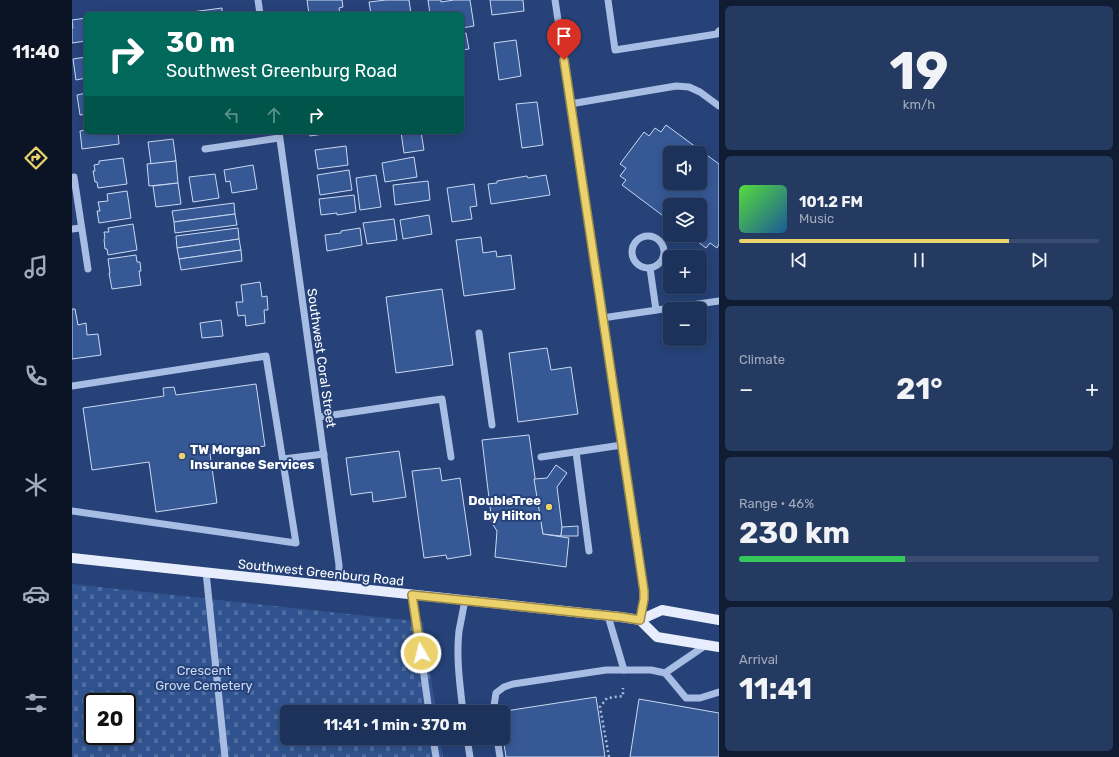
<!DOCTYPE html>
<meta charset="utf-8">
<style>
:root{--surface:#1c325a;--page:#253a60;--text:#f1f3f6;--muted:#a0aabb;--line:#3a4d70;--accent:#ecd26d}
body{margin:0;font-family:Rubik,sans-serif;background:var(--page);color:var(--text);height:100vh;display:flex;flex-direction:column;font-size:15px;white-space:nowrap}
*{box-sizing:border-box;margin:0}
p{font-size:13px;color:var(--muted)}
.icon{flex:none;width:22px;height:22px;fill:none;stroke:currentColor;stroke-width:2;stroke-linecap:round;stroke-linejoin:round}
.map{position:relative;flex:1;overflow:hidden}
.drawer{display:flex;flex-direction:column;gap:6px;padding:6px;background:#0f1c32;width:400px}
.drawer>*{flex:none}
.guide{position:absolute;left:12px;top:12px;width:380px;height:122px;border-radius:6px;box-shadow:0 2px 10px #0003,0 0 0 1px var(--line);background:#00695c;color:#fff;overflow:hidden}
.fabs{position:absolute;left:591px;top:146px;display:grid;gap:8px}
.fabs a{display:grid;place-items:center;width:44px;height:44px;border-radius:6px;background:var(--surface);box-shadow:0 2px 10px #0003,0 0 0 1px var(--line);font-size:20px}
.speed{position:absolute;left:12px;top:693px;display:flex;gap:8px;font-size:20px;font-weight:700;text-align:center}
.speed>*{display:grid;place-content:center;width:52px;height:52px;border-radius:50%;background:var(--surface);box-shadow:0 2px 10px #0003,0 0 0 1px var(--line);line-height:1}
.speed .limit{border:2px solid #111;border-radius:6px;background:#fff;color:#111}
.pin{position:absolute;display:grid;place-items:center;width:34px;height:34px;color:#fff;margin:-41px -17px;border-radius:50% 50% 50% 0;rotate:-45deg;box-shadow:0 0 4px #0007}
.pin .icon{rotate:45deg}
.me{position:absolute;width:44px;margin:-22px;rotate:352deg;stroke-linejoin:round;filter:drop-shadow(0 0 3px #0008)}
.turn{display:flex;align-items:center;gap:14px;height:84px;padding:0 16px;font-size:18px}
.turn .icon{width:52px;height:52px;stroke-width:2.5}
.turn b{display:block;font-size:28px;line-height:34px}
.lanes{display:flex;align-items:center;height:38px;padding:0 16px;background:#0003;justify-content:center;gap:20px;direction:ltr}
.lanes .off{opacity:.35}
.big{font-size:30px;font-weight:700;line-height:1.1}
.drawer .widget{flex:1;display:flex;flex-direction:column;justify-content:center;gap:6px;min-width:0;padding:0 14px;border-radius:6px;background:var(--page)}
.drawer .dial{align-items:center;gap:0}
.dial b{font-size:52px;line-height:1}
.song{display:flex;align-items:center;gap:12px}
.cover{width:48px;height:48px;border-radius:6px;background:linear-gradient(135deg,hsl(110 70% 55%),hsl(210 70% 35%))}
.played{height:4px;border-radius:2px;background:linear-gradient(90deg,var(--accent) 75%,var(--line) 75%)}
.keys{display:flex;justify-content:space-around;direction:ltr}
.heat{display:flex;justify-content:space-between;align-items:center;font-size:22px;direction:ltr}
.charge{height:6px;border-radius:3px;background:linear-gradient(90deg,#34c759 46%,var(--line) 0)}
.trip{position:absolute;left:208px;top:705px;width:230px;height:40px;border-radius:6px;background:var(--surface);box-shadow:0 2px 10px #0003,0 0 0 1px var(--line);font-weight:700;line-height:40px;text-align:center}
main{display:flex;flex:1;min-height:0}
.menu{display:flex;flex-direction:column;width:72px;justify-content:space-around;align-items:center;background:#0b1424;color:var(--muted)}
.menu .icon{width:28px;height:28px}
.menu .active{color:var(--accent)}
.menu b{font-size:18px;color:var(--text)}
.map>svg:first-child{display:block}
</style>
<main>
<nav class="menu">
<b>11:40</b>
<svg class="icon active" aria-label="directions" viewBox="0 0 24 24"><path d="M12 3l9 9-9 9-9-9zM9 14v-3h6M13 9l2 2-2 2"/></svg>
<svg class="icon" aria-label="music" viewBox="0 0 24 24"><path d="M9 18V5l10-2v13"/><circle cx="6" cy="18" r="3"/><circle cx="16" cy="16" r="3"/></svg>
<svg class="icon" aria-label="phone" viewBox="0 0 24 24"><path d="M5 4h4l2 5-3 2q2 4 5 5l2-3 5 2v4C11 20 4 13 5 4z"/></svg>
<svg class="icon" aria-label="climate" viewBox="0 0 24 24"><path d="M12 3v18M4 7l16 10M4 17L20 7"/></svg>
<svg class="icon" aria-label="car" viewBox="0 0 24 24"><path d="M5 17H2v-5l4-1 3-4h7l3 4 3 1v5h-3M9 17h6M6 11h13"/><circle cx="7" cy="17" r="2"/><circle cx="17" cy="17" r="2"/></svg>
<svg class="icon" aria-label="filters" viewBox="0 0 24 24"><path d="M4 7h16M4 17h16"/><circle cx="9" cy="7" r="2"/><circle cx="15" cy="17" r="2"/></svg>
</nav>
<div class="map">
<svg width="647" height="757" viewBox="0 0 647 757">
<defs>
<pattern id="cemetery-stones" width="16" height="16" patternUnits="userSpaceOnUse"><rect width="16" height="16" fill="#30538f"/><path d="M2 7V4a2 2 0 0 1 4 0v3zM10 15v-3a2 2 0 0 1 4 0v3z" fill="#4f6da0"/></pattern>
</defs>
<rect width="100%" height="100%" fill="#264278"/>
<path fill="url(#cemetery-stones)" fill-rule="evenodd" d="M0 584 351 622 364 712H215V738H368L371 757H0ZM21 702H55V736H21Z"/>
<g fill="#365895" stroke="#cad9f3" fill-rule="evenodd">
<path d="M235 0H270L271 7 267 8 268 14H237Z"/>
<path d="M314 0H337L339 14H299L297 2Z"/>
<path d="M356 0H369V2L382 0H398L402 26 390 28V14H358Z"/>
<path d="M418 0H451L452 11 420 15Z"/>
<path d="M150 8V14H113L112 13Z"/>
<path d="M14 18V41L0 43V28H1L0 20Z"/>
<path d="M394 33 397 49 390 50V34Z"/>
<path d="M444 40 449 76 427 80 422 43Z"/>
<path d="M14 57V78L4 80 1 59Z"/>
<path d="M14 93V114L8 115 5 95Z"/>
<path d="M465 102 471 145 450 148 444 104Z"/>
<path d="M594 125 647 164V244L645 248 638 243 634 248 617 235H628V205H598V221L550 185 554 180 548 176 554 168 548 164 572 132 577 136 583 128 589 132ZM598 153H628V183H598Z"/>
<path d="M14 130V132H46L47 144 10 149 8 131Z"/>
<path d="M237 132H265L238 136Z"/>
<path d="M329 132H349L352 150 332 153Z"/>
<path d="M101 139 104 161 79 164 76 142Z"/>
<path d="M274 146 276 165 246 169 243 150Z"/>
<path d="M342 157 345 177 313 182 310 163Z"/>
<path d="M51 158 55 184 26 188 25 182H23L21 171H23L22 165 27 164V161Z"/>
<path d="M104 161 106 183 77 186 75 164Z"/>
<path d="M181 165 185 189 160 193 158 181 154 182 152 170Z"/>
<path d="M277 170 280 190 248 195 245 175Z"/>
<path d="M143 174 147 198 121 202 117 177Z"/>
<path d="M304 175 309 207 288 210 284 178Z"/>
<path d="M474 175 478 195 419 204 416 184 425 183V181L455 176 456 178Z"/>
<path d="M356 181 358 200 323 205 321 185Z"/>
<path d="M106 183 109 204 84 207 81 186Z"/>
<path d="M402 184 405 206 398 207 400 219 380 222 375 188Z"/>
<path d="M55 191 59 218 27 223 25 211H28L26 202 36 201 35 194Z"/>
<path d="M282 195 284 212 265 215V213L249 215 247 199Z"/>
<path d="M162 203 163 214 102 222 100 211Z"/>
<path d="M163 214 165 225 103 233 102 222Z"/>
<path d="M357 215 360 234 331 239 328 220Z"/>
<path d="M322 219 325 240 295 244 291 223Z"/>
<path d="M61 224 65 250 36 255 35 249H33L32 239 33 238 32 232H37L36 228Z"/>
<path d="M166 228 167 239 105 248 104 236Z"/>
<path d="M288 228 290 245 255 251 253 235 269 233V231Z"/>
<path d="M409 237 411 253 424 251 425 257 439 255 443 289 392 296 384 240Z"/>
<path d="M167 239 169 250 107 259 105 248Z"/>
<path d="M169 250 170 261 109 270 107 259Z"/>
<path d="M64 255 65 262H68L69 271H67L69 285 40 289 37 273H38L36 259Z"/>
<path d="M188 282 190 297 195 296 196 310H192L193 323 174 326 173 315 166 316 164 302H171L169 285Z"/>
<path d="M370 289 381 365 324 373 314 297Z"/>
<path d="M0 309H3L6 325 14 323 15 335 26 334 29 355 0 359Z"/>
<path d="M149 320 151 336 130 338 128 323Z"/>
<path d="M475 348 479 370 499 367 506 414 446 422 437 353Z"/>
<path d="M184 384 193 446 138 454 145 503 84 512 77 462 20 470 11 408 92 396 91 388 102 387 104 395Z"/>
<path d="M457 435 471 534 497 538 494 567 423 557 425 531 420 523 410 440Z"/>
<path d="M327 451 334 497 301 502 300 492 279 495 274 458Z"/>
<path d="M484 465 495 473 485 487 490 527 489 536 471 534 462 479 475 478Z"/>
<path d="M368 468 370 481 388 478 399 555 375 559 374 555 352 558 340 471Z"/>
<path d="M506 526V536H489L490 527Z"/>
<path d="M524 697 533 757H434L431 738V712H427Z"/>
<path d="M567 699 647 713V757H558Z"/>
</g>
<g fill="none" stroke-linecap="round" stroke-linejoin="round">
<path stroke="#a8bde3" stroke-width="2.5" stroke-dasharray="2 3" stroke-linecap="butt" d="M537 757 528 707 535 698 551 696V688"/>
<g stroke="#a8bde3" stroke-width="7">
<path d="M186 0 188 14"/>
<path d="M483 0 572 591V599L568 620"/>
<path d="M536 0 543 50 645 34 647 31"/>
<path d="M498 104 604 86 617 87 628 92 647 106"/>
<path d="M207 132 267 565V587"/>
<path d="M133 149 207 138"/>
<path d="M2 177 16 269"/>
<path d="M0 229 9 228"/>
<circle cx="576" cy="252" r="16"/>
<path d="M578 268 584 310"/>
<path d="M530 318 647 301"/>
<path d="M407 333 420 425"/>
<path d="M0 386 194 356 224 543 0 511"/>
<path d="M247 417 370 399 379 457"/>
<path d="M504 452 517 551"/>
<path d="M469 457 550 445"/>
<path d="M211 459 252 454"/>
<path d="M134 572 153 757"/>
<path d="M341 595 357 712"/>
<path d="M536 616 552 670"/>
<path d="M593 673 634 645"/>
<path d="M391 712C388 685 384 658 387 631 389 621 391 610 393 600"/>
<path d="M421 712 424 693 432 687 441 684 534 670H579L593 673 599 680 614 698H628L647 692"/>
<path d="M361 738 364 757"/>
<path d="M395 738 398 757"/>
<path d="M425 738 428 757"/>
</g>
<g stroke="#e7edfc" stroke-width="10">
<path d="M0 558 549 617 568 620 590 610 647 620"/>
<path d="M568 620 585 637 647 647"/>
</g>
</g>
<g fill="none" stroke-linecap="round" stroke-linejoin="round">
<defs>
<path id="route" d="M349 653 340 595 549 617 568 620 572 599V591L492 60"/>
</defs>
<use href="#route" stroke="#998847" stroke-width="10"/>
<use href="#route" stroke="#ecd26d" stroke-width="7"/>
</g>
<g fill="#ecd26d" stroke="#264278" stroke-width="1.5">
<circle cx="110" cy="456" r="4"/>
<circle cx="477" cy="507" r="4"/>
</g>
<g text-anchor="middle" stroke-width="4" stroke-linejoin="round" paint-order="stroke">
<g font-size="13" fill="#fff" stroke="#264278">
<text transform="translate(250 358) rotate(82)" y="5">Southwest Coral Street</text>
<text transform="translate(249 572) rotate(6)" y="5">Southwest Greenburg Road</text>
</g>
<g font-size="13" font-weight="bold" fill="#fff" stroke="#264278" text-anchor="start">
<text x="118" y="454">TW Morgan<tspan x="118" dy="15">Insurance Services</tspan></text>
<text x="469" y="505" text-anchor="end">DoubleTree<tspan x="469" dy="15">by Hilton</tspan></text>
</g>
<g font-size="13" fill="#cad9f3" stroke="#264278">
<text x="132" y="675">Crescent<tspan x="132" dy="15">Grove Cemetery</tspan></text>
</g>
</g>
</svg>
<div class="fabs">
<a><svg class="icon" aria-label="sound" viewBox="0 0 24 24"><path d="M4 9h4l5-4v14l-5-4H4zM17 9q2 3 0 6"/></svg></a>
<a><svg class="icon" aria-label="layers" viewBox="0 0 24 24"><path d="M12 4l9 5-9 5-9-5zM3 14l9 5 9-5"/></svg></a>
<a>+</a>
<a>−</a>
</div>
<div class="speed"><div class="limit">20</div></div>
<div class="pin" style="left:492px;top:60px;background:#d93025"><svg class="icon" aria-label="arrive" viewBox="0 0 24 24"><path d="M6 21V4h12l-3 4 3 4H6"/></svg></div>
<svg class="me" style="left:349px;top:653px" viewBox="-20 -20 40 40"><circle r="17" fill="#ecd26d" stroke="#fff" stroke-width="3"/><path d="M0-11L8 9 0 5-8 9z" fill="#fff"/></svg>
<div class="trip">11:41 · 1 min · 370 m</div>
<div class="guide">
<div class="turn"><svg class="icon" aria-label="right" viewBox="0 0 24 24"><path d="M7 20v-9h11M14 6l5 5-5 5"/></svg><div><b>30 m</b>Southwest Greenburg Road</div></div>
<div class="lanes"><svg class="icon off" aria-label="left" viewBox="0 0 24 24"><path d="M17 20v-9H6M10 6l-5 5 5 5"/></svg><svg class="icon off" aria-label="ahead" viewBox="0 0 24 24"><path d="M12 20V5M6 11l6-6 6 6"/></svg><svg class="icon" aria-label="right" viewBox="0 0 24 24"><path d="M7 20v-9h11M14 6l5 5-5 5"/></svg></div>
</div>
</div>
<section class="drawer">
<div class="widget dial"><b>19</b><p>km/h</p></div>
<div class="widget">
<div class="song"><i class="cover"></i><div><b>101.2 FM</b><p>Music</p></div></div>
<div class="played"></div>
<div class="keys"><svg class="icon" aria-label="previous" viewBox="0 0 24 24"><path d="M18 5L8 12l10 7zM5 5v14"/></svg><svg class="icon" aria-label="pause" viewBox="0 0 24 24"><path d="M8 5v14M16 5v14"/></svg><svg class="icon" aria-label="next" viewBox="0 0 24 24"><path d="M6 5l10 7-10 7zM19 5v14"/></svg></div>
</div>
<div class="widget"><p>Climate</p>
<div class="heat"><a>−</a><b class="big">21°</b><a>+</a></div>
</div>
<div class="widget"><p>Range · 46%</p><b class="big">230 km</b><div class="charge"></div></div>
<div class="widget"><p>Arrival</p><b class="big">11:41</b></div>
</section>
</main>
